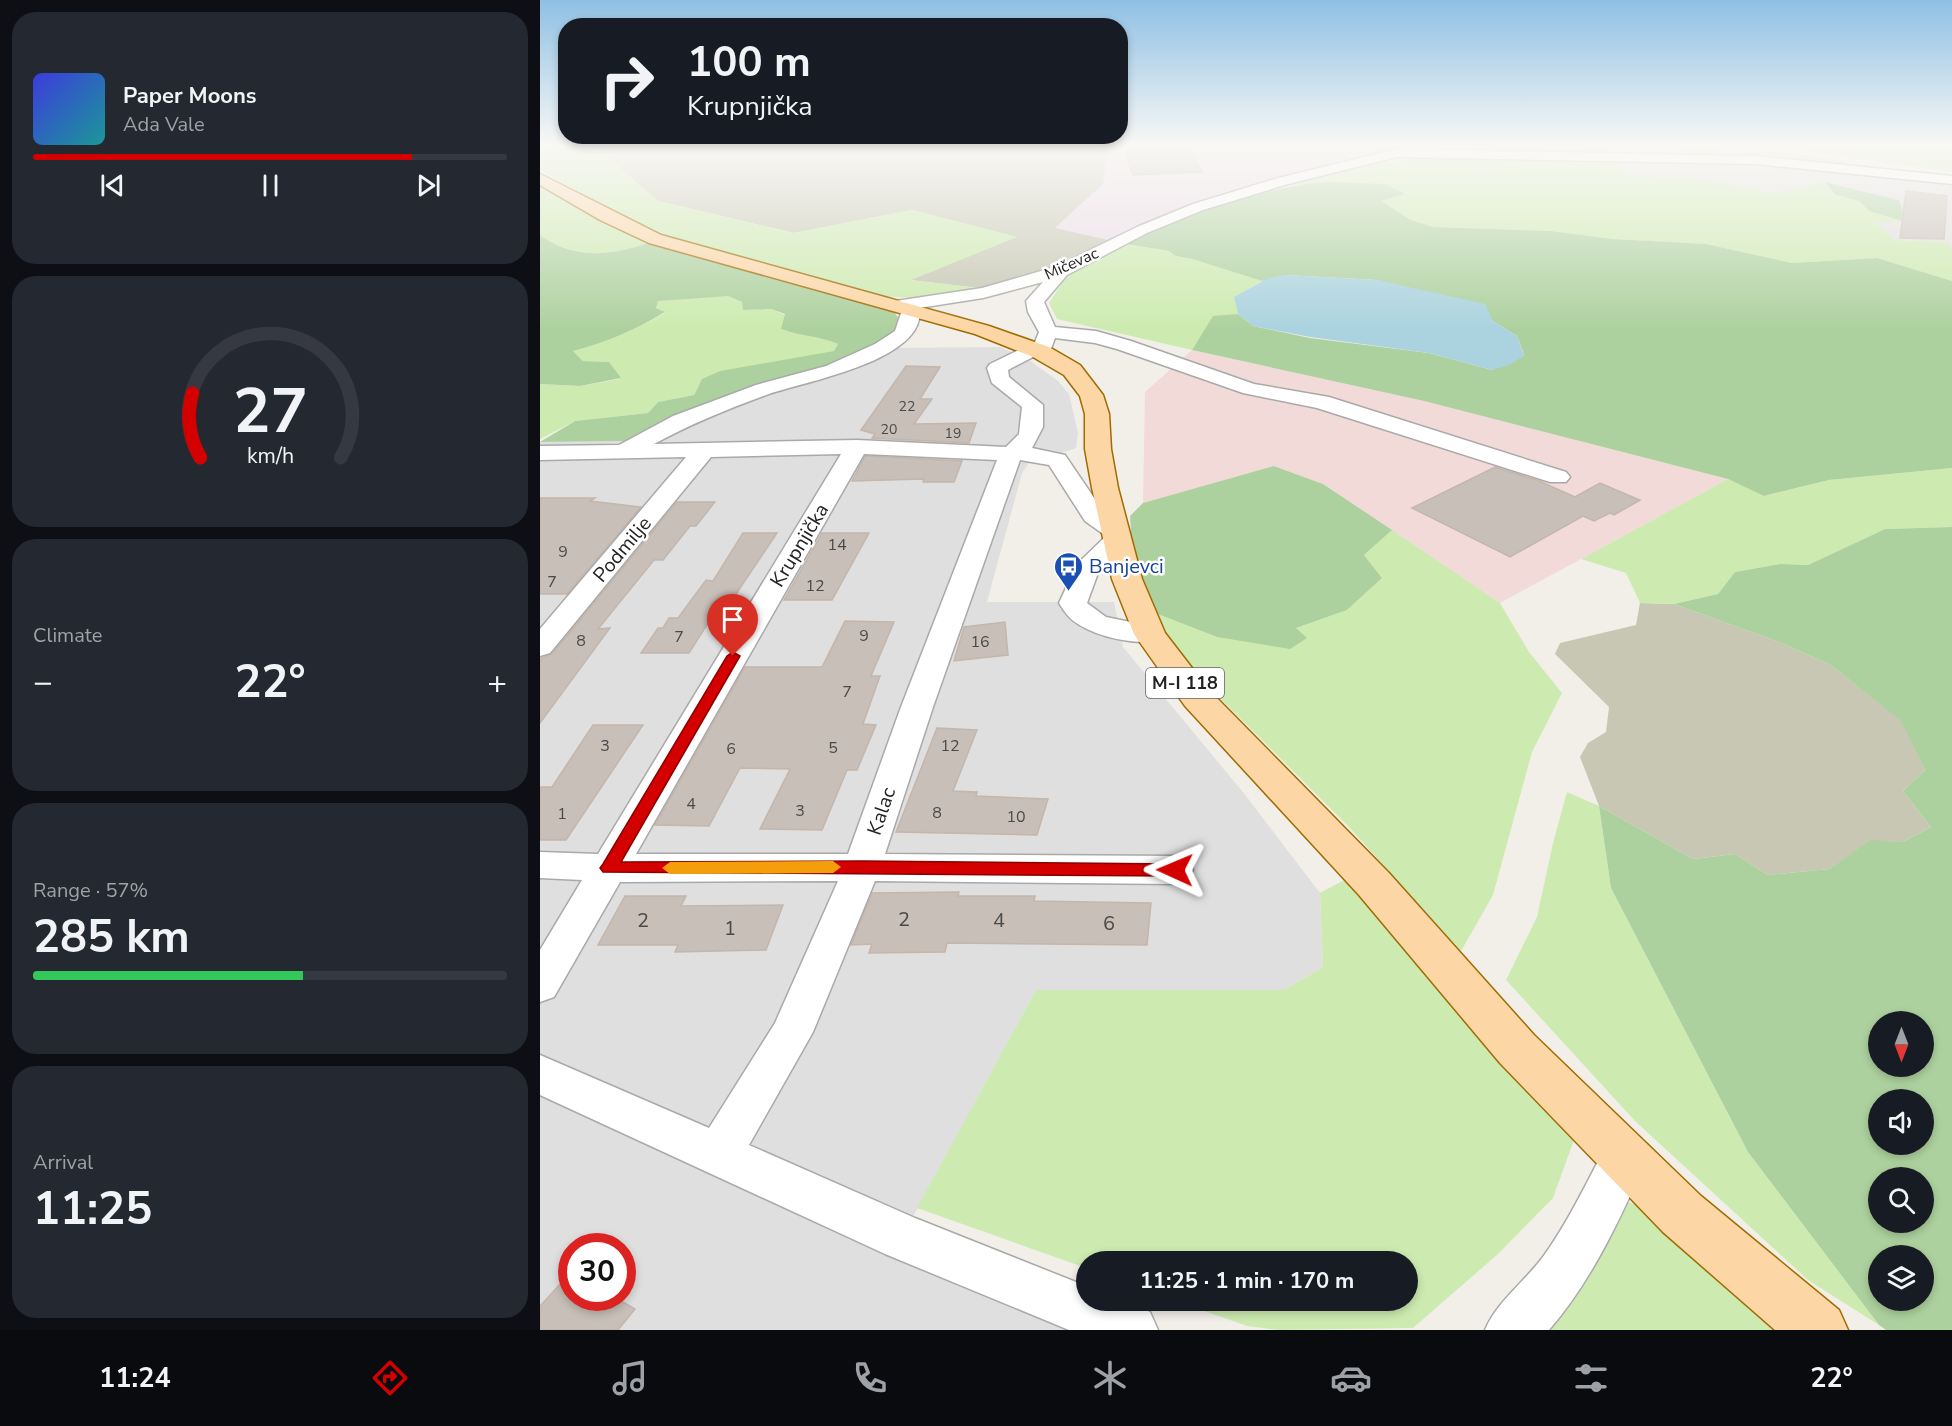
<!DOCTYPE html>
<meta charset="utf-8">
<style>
:root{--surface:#171b24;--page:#242831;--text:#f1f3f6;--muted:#9ea1a6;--line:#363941;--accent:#d40000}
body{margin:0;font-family:"Nunito Sans",sans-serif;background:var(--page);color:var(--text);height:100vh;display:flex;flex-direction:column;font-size:22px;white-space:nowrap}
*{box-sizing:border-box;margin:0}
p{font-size:20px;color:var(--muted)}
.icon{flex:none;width:33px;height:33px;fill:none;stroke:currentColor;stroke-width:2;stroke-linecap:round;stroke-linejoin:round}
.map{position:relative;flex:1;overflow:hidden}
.side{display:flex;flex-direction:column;gap:12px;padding:12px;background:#0d0f14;width:540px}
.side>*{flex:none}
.hud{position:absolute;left:18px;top:18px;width:570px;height:126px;border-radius:24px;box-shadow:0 3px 9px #0003;background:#171b24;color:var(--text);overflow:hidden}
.needle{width:39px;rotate:180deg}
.controls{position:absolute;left:1328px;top:1011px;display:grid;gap:12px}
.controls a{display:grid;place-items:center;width:66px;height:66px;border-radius:50%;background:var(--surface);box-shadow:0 3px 9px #0003;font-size:30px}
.speed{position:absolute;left:18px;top:1233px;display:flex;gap:12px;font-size:30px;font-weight:700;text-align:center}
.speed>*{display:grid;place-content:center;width:78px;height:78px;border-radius:50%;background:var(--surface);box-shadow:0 3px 9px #0003;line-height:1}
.speed .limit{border:9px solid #d22;background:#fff;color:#111}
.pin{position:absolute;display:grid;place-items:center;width:51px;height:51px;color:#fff;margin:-62px -26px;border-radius:50% 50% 50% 0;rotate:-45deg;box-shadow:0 0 6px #0007}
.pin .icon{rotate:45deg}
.me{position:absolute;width:66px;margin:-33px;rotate:271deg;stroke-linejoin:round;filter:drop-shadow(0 0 4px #0008)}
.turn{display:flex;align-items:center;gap:21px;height:126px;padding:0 30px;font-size:27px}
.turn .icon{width:78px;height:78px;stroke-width:2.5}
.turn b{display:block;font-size:42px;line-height:51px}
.big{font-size:45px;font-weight:700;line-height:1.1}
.side .widget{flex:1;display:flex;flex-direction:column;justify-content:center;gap:9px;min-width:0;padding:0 21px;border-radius:24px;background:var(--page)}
.side .dial{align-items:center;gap:0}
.dial svg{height:156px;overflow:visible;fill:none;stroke:var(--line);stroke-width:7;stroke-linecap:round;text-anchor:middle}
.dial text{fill:var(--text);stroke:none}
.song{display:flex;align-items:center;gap:18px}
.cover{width:72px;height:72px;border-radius:9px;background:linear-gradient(135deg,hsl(240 70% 55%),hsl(180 70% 35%))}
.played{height:6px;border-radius:3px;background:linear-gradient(90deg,var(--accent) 80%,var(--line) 80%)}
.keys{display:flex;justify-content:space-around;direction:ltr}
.heat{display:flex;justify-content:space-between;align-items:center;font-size:33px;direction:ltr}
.charge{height:9px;border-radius:4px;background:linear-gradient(90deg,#34c759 57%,var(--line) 0)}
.trip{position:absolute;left:536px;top:1251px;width:342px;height:60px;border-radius:30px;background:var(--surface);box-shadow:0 3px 9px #0003;font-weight:700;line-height:60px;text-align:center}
.menu{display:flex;height:96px;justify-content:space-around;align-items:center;background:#090b0e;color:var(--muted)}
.menu .icon{width:42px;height:42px}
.menu .on{color:var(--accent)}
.menu b{font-size:27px;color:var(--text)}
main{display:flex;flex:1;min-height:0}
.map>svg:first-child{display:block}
</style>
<main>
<section class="side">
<div class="widget">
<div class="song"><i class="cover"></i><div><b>Paper Moons</b><p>Ada Vale</p></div></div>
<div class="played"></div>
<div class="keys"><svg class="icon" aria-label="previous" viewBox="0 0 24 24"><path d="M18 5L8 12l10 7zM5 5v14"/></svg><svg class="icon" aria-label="pause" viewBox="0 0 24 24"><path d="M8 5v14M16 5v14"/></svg><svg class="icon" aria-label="next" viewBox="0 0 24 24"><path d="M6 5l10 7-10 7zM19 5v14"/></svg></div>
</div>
<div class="widget dial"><svg viewBox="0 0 100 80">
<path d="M14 69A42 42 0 1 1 86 69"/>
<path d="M14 69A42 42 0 0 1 10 36" stroke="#d40000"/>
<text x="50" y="56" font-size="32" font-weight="700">27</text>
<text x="50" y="72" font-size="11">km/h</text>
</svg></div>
<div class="widget"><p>Climate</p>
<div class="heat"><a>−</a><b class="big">22°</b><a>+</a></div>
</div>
<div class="widget"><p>Range · 57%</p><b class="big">285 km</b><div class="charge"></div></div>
<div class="widget"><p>Arrival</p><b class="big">11:25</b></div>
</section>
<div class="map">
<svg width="1412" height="1330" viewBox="0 0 1412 1330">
<rect width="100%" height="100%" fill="#f2efe9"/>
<g fill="#e0dfdf" fill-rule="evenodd">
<path d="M1070 160H1172L1412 180V251L1407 242 1355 240 1334 222H1365L1359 200 1284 182 1240 193 1158 178 1089 175Z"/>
<path d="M460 347 489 360 518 381 529 394 538 433 536 448 488 464 482 473 447 602H574L583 647 706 796 780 893 783 967 744 990H496L362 1237 592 1330H0V442L89 441 342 348ZM32 1246H82V1298H32Z"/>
</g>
<path fill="#f2dad9" d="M652 350 884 401 1188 479 960 603 783 484 735 466 603 503 605 392Z"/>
<path fill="#ebdbe8" d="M566 144H1096L1090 154 858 150 779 168 644 207 568 240 514 229 563 184 568 149Z"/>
<g fill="#c7c7b4">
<path d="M52 144H566L568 149 563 184 515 228 568 240 506 269 439 288 370 280 476 237 372 210 254 233 118 201Z"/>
<path d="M1100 603 1134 604 1239 642 1291 665 1362 721 1385 770 1363 791 1391 827 1363 842 1331 841 1289 869 1228 875 1195 854 1153 859 1059 806 1040 757 1048 743 1066 732 1069 707 1015 654 1020 643 1096 625Z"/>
</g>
<g fill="#cdebb0">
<path d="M0 144H52L118 201 253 233 372 210 477 237 371 280 439 288 371 298 339 296 123 236 83 217 0 170Z"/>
<path d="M1096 144 1192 146 1194 149C1163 158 1126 150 1095 147Z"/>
<path d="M1275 144H1412V172L1259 150Z"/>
<path d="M1235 151 1301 160 1315 166 1163 156Z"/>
<path d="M888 156 1070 160 1089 175 1158 178 1237 193 1283 182 1296 195 1319 201 1329 211 1366 222H1335L1355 240 1408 242 1412 251V281L1337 258 1252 263 1166 244 1073 239 1011 231 892 227 871 220 840 201 864 194 845 184 751 185 803 169Z"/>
<path d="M0 186 74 228 110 242C73 256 33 260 0 235Z"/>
<path d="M586 244 629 251 636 256 652 259 722 281 694 297 698 314 673 317 652 350 517 319 509 303 530 271Z"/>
<path d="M165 295 188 296 202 302 203 310 231 309 245 315 242 329C261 336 279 336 298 344L295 351 162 379 154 395 118 402 108 413 35 421 0 439V384L40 386 80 379 69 362 43 361 33 351C65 343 97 329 125 313L116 307 117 301Z"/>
<path d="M1412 468V527L1345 529 1268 565 1240 564 1195 572 1178 594 1134 604 1100 603 1086 573 1041 559 1188 479 1225 496 1289 480Z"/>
<path d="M852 530 960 603 989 652 1022 693 992 752 953 895 921 951 809 827 641 659 615 613 677 637 756 628 807 610 842 578 824 555Z"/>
<path d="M1027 792 1059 806 1071 888 1208 1152 1339 1325 1268 1280 1095 1121 966 980 997 917 1013 843Z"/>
<path d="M808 878 1034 1140 1013 1198 958 1254 873 1328 739 1330 707 1326 636 1301 867 1300V1262H546V1268L377 1208 496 990H744L783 967 780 893Z"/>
<path d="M1086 1202 1113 1207 1256 1330H1008Z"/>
</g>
<g fill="#add19e" fill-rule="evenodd">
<path d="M786 182 845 184 865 194 841 201 871 220 893 227 1011 231 1073 239 1166 244 1252 263 1337 258 1412 281V468L1289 480 1224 496 1188 479 884 401 652 350 673 316 698 314 713 326 770 338 889 353 952 370 984 355 977 336 953 321 837 280 746 275 722 281 652 259 636 256 629 251 586 244C651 215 714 188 786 182Z"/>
<path d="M1284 182 1359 200 1366 222 1329 211 1319 201 1296 195Z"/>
<path d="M0 235C33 260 73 256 110 242L353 310 359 319 350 339 304 361 89 441 0 442 35 421 108 413 118 402 154 395 162 379 180 371 294 351 298 344C279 336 260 336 241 329L245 314 231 309 203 310 202 302 188 296 118 301 116 308 125 312C97 329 65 343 33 351L43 361 69 362 81 378 40 386 0 384Z"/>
<path d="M734 466 783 484 852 530 824 555 842 578 807 610 756 628 767 638 750 649 677 637 615 613 592 550 590 516 603 503Z"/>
<path d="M1412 527V1330H1346L1339 1325 1208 1152 1071 888 1059 806 1153 859 1195 854 1228 875 1289 869 1331 840 1363 842 1391 827 1363 791 1385 770 1361 721 1291 665 1239 642 1134 604 1178 594 1195 572 1240 564 1268 565 1345 529ZM1338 1022H1383V1066H1338ZM1338 1100H1383V1144H1338ZM1338 1178H1383V1222H1338ZM1338 1256H1383V1300H1338Z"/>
</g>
<path fill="#aad3df" d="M746 275 837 280 945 304 953 321 977 336 984 356 971 364 952 370 889 353 770 337 713 326 698 314 694 297 728 278Z"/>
<g fill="#c7bfb8" stroke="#c4b6ab" stroke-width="1.5">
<path d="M649 147 662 172 593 175 584 150Z"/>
<path d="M1366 191 1407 196 1404 239 1360 238Z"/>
<path d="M366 366 400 367 380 399H392L374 424 436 423 429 443 332 438 335 434 321 430Z"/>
<path d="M325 456 422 461 414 482H383L384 479 312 481Z"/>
<path d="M955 467 999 481 1035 497 1060 483 1100 500 1074 515 1070 513 1054 521 1043 516 970 557 872 508Z"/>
<path d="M0 498H55L50 501 101 507 27 594H0Z"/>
<path d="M137 502H175L156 526H150L123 560H114L58 629 70 628 0 723V659L12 654Z"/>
<path d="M203 533H237L188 606H179L149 653H101L118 628H123L129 618H138L166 580 173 581Z"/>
<path d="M282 533H329L292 600H244Z"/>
<path d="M305 621 354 622 331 676H340L323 724 336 725 317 770H307L282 830 220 829 250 769 200 768 169 826 115 825 205 667H282Z"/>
<path d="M465 622 468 655 414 661 424 627Z"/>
<path d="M53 725H103L26 840H0V787H12Z"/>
<path d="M397 728 437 730 413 791 437 792 436 796 508 799 497 835 356 832Z"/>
<path d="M419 892 418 896H495L494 901 611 903 607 945 407 943 405 952 329 953 332 944 311 945 332 893Z"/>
<path d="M85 896H146L141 906 243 905 226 950 135 952 138 945H58Z"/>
<path d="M32 1271V1298H76L95 1309 78 1330H0V1306Z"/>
</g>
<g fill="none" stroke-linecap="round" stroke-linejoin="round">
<defs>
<g id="minor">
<path d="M857 149 1215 156 1412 176V184L1215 164 857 157 748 184 663 210 607 233 527 275 504 302 515 327 556 331 591 341 714 384 789 397 1026 472 1030 477 1026 482H1010L777 408 703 393 577 349 555 343 515 338 509 354 497 355 468 370 469 377 503 405V427L492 448 525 455 563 511 588 531 585 534 590 540 558 573 547 603 566 617 620 628 624 634 620 640C597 646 558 637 538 624 529 619 524 611 519 603L537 564 566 536 545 521 509 465 480 460 393 707 345 854 635 856 648 860 653 870 648 880 635 884 335 881 273 1032 209 1145 375 1218 546 1286V1300H583L610 1312 618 1330H529L345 1254 0 1095V1055L169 1128 235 1023 298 881 80 882 14 997 0 1002V950L42 880 0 878V852L58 854 301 454 171 457 10 653 0 656V629L146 457 0 460V446L79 445 133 416 216 385 286 366 335 344 355 331 362 310H349L346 306 349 302 442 288 515 267 597 227 653 204 738 178ZM503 282 486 301 488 312 499 332 495 342 450 364 447 368 452 383 482 407 479 434 466 447 317 440 114 444C151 424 190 408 229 394 263 382 389 360 379 308L443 298ZM324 454 457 460 361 707 308 854H96Z"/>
<path d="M1085 1134 1101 1141 1108 1156C1081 1217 1053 1279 1009 1330H945C957 1301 986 1281 1005 1254 1030 1219 1048 1179 1069 1141Z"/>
</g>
<path id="major" d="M0 174 121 235 449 326 509 347 540 365 563 395 569 414 571 449 578 488 602 579 625 633 669 690 849 873 994 1035 1161 1196 1299 1310 1308 1330H1235L1123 1232 960 1063 819 895 645 706 594 634 572 579 552 488 545 449V414L540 396 524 375 493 357 435 334 109 243 60 220 0 185Z"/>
</defs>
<use href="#minor" stroke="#a9a9a9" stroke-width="3"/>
<use href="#major" stroke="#a06b00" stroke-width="3"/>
<use href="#minor" fill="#fff" fill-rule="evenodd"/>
<use href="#major" fill="#fcd6a4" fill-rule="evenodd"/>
</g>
<linearGradient id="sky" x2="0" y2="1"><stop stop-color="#8fc0e4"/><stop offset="0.44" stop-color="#f9f8f5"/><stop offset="1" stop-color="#f9f8f5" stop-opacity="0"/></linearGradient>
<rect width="1412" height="330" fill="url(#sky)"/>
<path fill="#d40000" stroke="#8a0000" stroke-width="1.5" d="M193 652 200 656 81 862 322 861 635 864 643 870 635 876 63 872 60 868 63 864 187 656Z"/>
<path fill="#f59e0b" d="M293 861 301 867 293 873 130 874 122 868 130 862Z"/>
<defs>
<symbol id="bus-pin" viewBox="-11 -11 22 30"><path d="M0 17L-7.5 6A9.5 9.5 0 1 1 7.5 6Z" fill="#1a4fb4" stroke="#fff"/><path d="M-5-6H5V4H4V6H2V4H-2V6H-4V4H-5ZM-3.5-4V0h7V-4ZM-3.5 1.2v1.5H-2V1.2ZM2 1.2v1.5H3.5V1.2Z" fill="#fff"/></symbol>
</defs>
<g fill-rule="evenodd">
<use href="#bus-pin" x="512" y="550" width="33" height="45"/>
</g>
<g text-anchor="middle" stroke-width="5" stroke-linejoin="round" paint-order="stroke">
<g font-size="14" fill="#4b4948">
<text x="367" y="411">22</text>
<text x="349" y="434">20</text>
<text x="413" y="438">19</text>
</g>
<g font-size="16" fill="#222" stroke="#fff">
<text transform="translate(531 263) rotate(-24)" y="6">Mičevac</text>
</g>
<g font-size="16" fill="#4b4948">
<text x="297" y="550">14</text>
<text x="23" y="557">9</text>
<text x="12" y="587">7</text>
<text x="275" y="591">12</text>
<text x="324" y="641">9</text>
<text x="139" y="642">7</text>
<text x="41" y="646">8</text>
<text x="440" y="647">16</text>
<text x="307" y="697">7</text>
<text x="65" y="751">3</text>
<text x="410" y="751">12</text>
<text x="293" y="753">5</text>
<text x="191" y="754">6</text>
<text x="151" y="809">4</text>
<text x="260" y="816">3</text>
<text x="397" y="818">8</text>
<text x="22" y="819">1</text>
<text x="476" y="822">10</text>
</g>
<rect fill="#fff" stroke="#646464" stroke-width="1.5" x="606" y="668" width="78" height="30" rx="4.5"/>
<g font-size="18" font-weight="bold" fill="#222">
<text x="645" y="689">M-I 118</text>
</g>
<g font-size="20" fill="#222" stroke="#fff">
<text transform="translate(259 545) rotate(-59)" y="7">Krupnjička</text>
<text transform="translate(82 549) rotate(-50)" y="7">Podmilje</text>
<text transform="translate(341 811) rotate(-71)" y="7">Kalac</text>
</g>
<g font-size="20" fill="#164399" stroke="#fff" text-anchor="start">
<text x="549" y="573">Banjevci</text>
</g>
<g font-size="20" fill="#4b4948">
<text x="364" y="926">2</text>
<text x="103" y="927">2</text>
<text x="459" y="927">4</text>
<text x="569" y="930">6</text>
<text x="190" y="935">1</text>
</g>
</g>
</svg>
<div class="controls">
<a><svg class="needle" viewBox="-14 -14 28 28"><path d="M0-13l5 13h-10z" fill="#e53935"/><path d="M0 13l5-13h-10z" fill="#9ea1a6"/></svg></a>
<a><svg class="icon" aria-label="sound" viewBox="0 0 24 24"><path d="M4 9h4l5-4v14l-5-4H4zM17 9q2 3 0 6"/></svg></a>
<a><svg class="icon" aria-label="search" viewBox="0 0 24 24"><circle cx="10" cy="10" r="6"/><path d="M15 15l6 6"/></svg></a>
<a><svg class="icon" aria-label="layers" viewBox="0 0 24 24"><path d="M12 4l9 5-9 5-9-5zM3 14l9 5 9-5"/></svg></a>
</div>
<div class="speed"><div class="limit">30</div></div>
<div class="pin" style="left:193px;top:656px;background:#d93025"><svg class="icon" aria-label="arrive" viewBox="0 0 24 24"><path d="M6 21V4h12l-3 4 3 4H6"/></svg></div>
<svg class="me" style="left:635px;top:870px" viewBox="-20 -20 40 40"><path d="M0-17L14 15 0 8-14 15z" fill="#d40000" stroke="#fff" stroke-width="4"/></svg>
<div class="trip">11:25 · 1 min · 170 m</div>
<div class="hud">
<div class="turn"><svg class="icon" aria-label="right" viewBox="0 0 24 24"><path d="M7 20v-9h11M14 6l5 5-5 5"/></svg><div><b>100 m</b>Krupnjička</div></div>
</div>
</div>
</main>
<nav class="menu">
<b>11:24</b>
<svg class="icon on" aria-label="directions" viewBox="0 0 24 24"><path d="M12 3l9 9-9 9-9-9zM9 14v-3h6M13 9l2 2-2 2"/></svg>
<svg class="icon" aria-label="music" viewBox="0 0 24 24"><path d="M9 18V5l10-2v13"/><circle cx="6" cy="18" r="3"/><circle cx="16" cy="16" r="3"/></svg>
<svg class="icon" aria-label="phone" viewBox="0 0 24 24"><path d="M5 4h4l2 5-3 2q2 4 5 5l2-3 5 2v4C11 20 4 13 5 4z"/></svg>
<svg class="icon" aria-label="climate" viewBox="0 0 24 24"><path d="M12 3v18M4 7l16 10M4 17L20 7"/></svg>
<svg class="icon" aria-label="car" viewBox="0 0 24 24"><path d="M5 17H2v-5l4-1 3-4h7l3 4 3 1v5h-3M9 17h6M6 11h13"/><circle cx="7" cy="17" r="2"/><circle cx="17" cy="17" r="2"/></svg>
<svg class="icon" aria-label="filters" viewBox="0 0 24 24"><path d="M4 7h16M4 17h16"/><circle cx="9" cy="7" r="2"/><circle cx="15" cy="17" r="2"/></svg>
<b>22°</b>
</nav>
